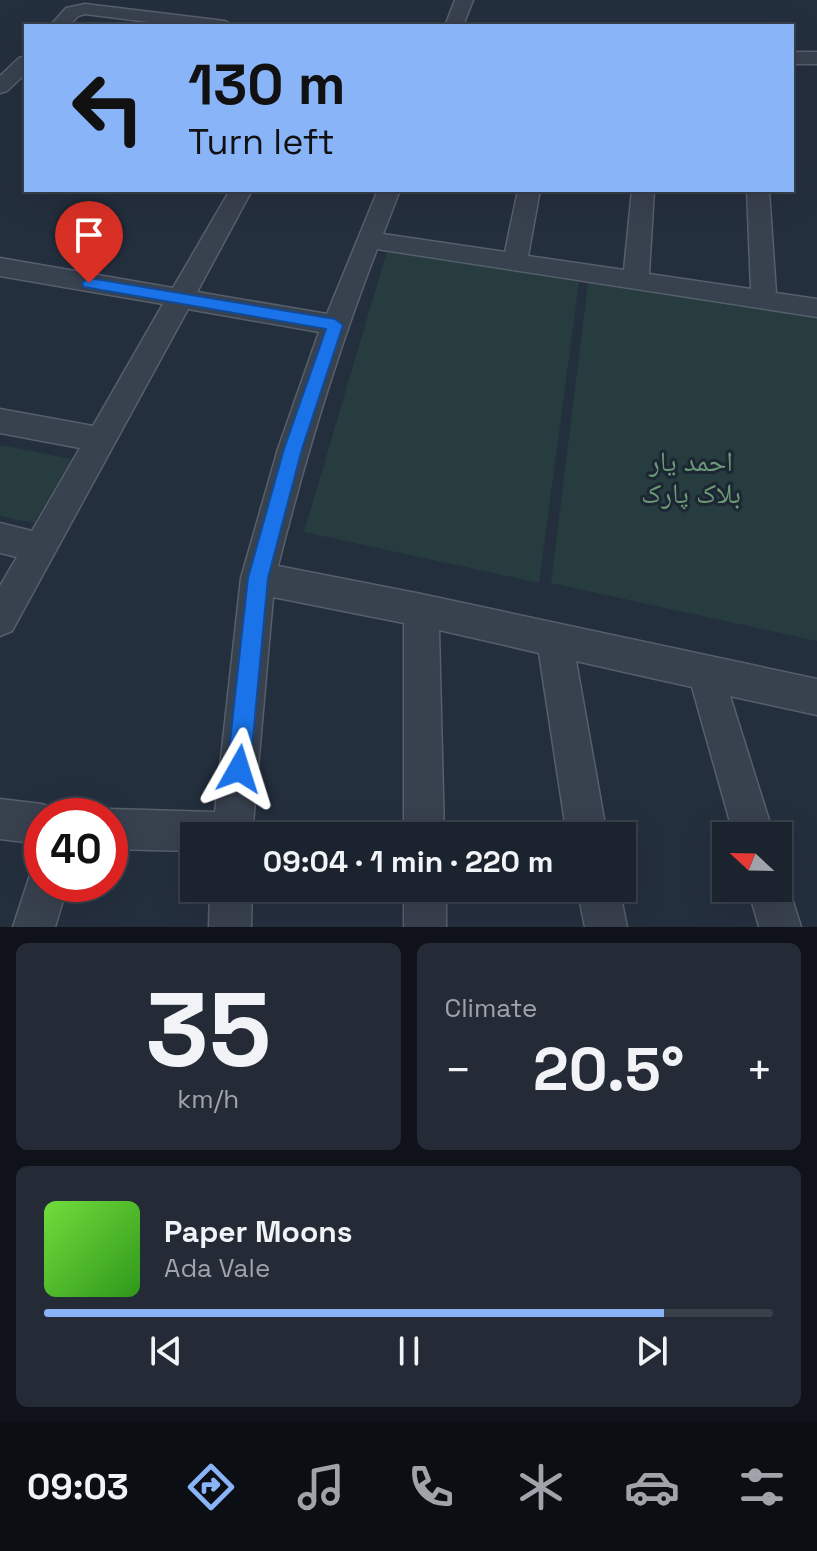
<!DOCTYPE html>
<meta charset="utf-8">
<style>
:root{--surface:#1b232e;--page:#242b36;--text:#f1f3f6;--muted:#a0a4aa;--line:#39404a;--accent:#8ab4f8}
body{margin:0;font-family:"Space Grotesk","Noto Naskh Arabic",sans-serif;background:var(--page);color:var(--text);height:100vh;display:flex;flex-direction:column;font-size:30px;white-space:nowrap}
*{box-sizing:border-box;margin:0}
p{font-size:26px;color:var(--muted)}
.icon{flex:none;width:44px;height:44px;fill:none;stroke:currentColor;stroke-width:2;stroke-linecap:round;stroke-linejoin:round}
.map{position:relative;height:927px;overflow:hidden}
.sheet{display:flex;flex-direction:column;gap:16px;padding:16px;background:#0f1319;flex:1}
.sheet>*{flex:none}
.hud{position:absolute;left:24px;top:24px;width:770px;height:168px;border-radius:0px;box-shadow:0 8px 32px #0002,0 0 0 2px var(--line);background:#8ab4f8;color:#111;overflow:hidden}
.needle{width:52px;rotate:292deg}
.controls{position:absolute;left:712px;top:822px;display:grid;gap:16px}
.controls a{display:grid;place-items:center;width:80px;height:80px;border-radius:0px;background:var(--surface);box-shadow:0 8px 32px #0002,0 0 0 2px var(--line);font-size:40px}
.speed{position:absolute;left:24px;top:798px;display:flex;gap:16px;font-size:40px;font-weight:700;text-align:center}
.speed>*{display:grid;place-content:center;width:104px;height:104px;border-radius:50%;background:var(--surface);box-shadow:0 8px 32px #0002,0 0 0 2px var(--line);line-height:1}
.speed .limit{border:12px solid #d22;background:#fff;color:#111}
.pin{position:absolute;display:grid;place-items:center;width:68px;height:68px;color:#fff;margin:-82px -34px;border-radius:50% 50% 50% 0;rotate:-45deg;box-shadow:0 0 8px #0007}
.pin .icon{rotate:45deg}
.me{position:absolute;width:88px;margin:-44px;rotate:6deg;stroke-linejoin:round;filter:drop-shadow(0 0 6px #0008)}
.turn{display:flex;align-items:center;gap:28px;height:168px;padding:0 32px;font-size:36px}
.turn .icon{width:104px;height:104px;stroke-width:2.5}
.turn b{display:block;font-size:56px;line-height:68px}
.big{font-size:60px;font-weight:600;line-height:1.1}
.sheet .tile{flex:1;display:flex;flex-direction:column;justify-content:center;gap:12px;min-width:0;padding:0 28px;border-radius:12px;background:var(--page)}
.sheet .dial{align-items:center;gap:0}
.dial b{font-size:104px;line-height:1}
.song{display:flex;align-items:center;gap:24px}
.cover{width:96px;height:96px;border-radius:12px;background:linear-gradient(135deg,hsl(100 70% 55%),hsl(110 70% 35%))}
.played{height:8px;border-radius:4px;background:linear-gradient(90deg,var(--accent) 85%,var(--line) 85%)}
.keys{display:flex;justify-content:space-around;direction:ltr}
.heat{display:flex;justify-content:space-between;align-items:center;font-size:44px;direction:ltr}
.sheet .tiles{flex:1;display:grid;gap:16px;grid-template-columns:1fr 1fr}
.tile:last-child{grid-column:span 2}
.trip{position:absolute;left:180px;top:822px;width:456px;height:80px;border-radius:0px;background:var(--surface);box-shadow:0 8px 32px #0002,0 0 0 2px var(--line);font-weight:600;line-height:80px;text-align:center}
.tabs{display:flex;height:128px;justify-content:space-around;align-items:center;background:#0b0e12;color:var(--muted)}
.tabs .icon{width:56px;height:56px}
.tabs .selected{color:var(--accent)}
.tabs b{font-size:36px;color:var(--text)}
.map>svg:first-child{display:block}
</style>
<div class="map">
<svg width="817" height="927" viewBox="0 0 817 927">
<rect width="100%" height="100%" fill="#242f3e"/>
<g fill="#263c3f">
<path d="M387 251 579 282 539 583 304 532Z"/>
<path d="M588 283 817 317V641L551 583Z"/>
<path d="M0 445 71 459 34 523 0 516Z"/>
</g>
<g fill="none" stroke-linecap="round" stroke-linejoin="round">
<defs>
<g id="minor">
<path d="M455 0H473L463 26H445Z"/>
<path d="M85 4 225 21 234 26H181L85 14 78 16 69 26H50L66 8Z"/>
<rect x="792" y="52" width="25" height="12"/>
<path d="M26 56V73L7 91 0 93V76L19 58Z"/>
<path d="M230 190H252L197 292 327 314 378 190H400L383 234 505 252 518 190H540L528 256 624 270 632 190H654L649 274 751 289 747 190H769L776 293 817 299V317L377 249C337 353 305 458 278 566L421 594 817 679V715L730 696 774 836H734L692 687 576 661 607 836H567L539 653 439 630 444 836H404V623L273 597 252 836H194V851L110 849V816H95L110 809 215 812 241 578 278 449 319 332 188 309 12 631 0 636V586L17 557 0 553V523L32 531 80 448 0 433V409L93 426 163 304 0 276V258L173 288Z"/>
<path d="M0 799 42 804 56 810 59 816H42V844L0 839Z"/>
<path d="M42 865V884H68L55 927H13L32 869Z"/>
<path d="M778 871 784 873 801 927H759L748 888H778Z"/>
<path d="M210 888H252L251 927H209Z"/>
<rect x="404" y="888" width="42" height="39"/>
<path d="M577 888H619L627 927H585Z"/>
</g>
</defs>
<use href="#minor" stroke="#565f6c" stroke-width="3"/>
<use href="#minor" fill="#38414e" fill-rule="evenodd"/>
</g>
<path fill="#1a73e8" stroke="#114b97" stroke-width="2" d="M89 278 335 319 343 325 302 449 268 578 250 769 247 777 239 780 230 777 227 769 248 578 284 449 326 329 84 287 82 283Z"/>
<g text-anchor="middle" stroke-width="6" stroke-linejoin="round" paint-order="stroke">
<g font-size="28" fill="#6b9a76" stroke="#1d2633">
<text x="691" y="471">احمد یار<tspan x="691" dy="32">بلاک پارک</tspan></text>
</g>
</g>
</svg>
<div class="controls">
<a><svg class="needle" viewBox="-14 -14 28 28"><path d="M0-13l5 13h-10z" fill="#e53935"/><path d="M0 13l5-13h-10z" fill="#a0a4aa"/></svg></a>
</div>
<div class="speed"><div class="limit">40</div></div>
<div class="pin" style="left:89px;top:283px;background:#d93025"><svg class="icon" aria-label="arrive" viewBox="0 0 24 24"><path d="M6 21V4h12l-3 4 3 4H6"/></svg></div>
<svg class="me" style="left:239px;top:769px" viewBox="-20 -20 40 40"><path d="M0-17L14 15 0 8-14 15z" fill="#1a73e8" stroke="#fff" stroke-width="4"/></svg>
<div class="trip">09:04 · 1 min · 220 m</div>
<div class="hud">
<div class="turn"><svg class="icon" aria-label="left" viewBox="0 0 24 24"><path d="M17 20v-9H6M10 6l-5 5 5 5"/></svg><div><b>130 m</b>Turn left</div></div>
</div>
</div>
<section class="sheet">
<div class="tiles">
<div class="tile dial"><b>35</b><p>km/h</p></div>
<div class="tile"><p>Climate</p>
<div class="heat"><a>−</a><b class="big">20.5°</b><a>+</a></div>
</div>
<div class="tile">
<div class="song"><i class="cover"></i><div><b>Paper Moons</b><p>Ada Vale</p></div></div>
<div class="played"></div>
<div class="keys"><svg class="icon" aria-label="previous" viewBox="0 0 24 24"><path d="M18 5L8 12l10 7zM5 5v14"/></svg><svg class="icon" aria-label="pause" viewBox="0 0 24 24"><path d="M8 5v14M16 5v14"/></svg><svg class="icon" aria-label="next" viewBox="0 0 24 24"><path d="M6 5l10 7-10 7zM19 5v14"/></svg></div>
</div>
</div>
</section>
<nav class="tabs">
<b>09:03</b>
<svg class="icon selected" aria-label="directions" viewBox="0 0 24 24"><path d="M12 3l9 9-9 9-9-9zM9 14v-3h6M13 9l2 2-2 2"/></svg>
<svg class="icon" aria-label="music" viewBox="0 0 24 24"><path d="M9 18V5l10-2v13"/><circle cx="6" cy="18" r="3"/><circle cx="16" cy="16" r="3"/></svg>
<svg class="icon" aria-label="phone" viewBox="0 0 24 24"><path d="M5 4h4l2 5-3 2q2 4 5 5l2-3 5 2v4C11 20 4 13 5 4z"/></svg>
<svg class="icon" aria-label="climate" viewBox="0 0 24 24"><path d="M12 3v18M4 7l16 10M4 17L20 7"/></svg>
<svg class="icon" aria-label="car" viewBox="0 0 24 24"><path d="M5 17H2v-5l4-1 3-4h7l3 4 3 1v5h-3M9 17h6M6 11h13"/><circle cx="7" cy="17" r="2"/><circle cx="17" cy="17" r="2"/></svg>
<svg class="icon" aria-label="filters" viewBox="0 0 24 24"><path d="M4 7h16M4 17h16"/><circle cx="9" cy="7" r="2"/><circle cx="15" cy="17" r="2"/></svg>
</nav>
